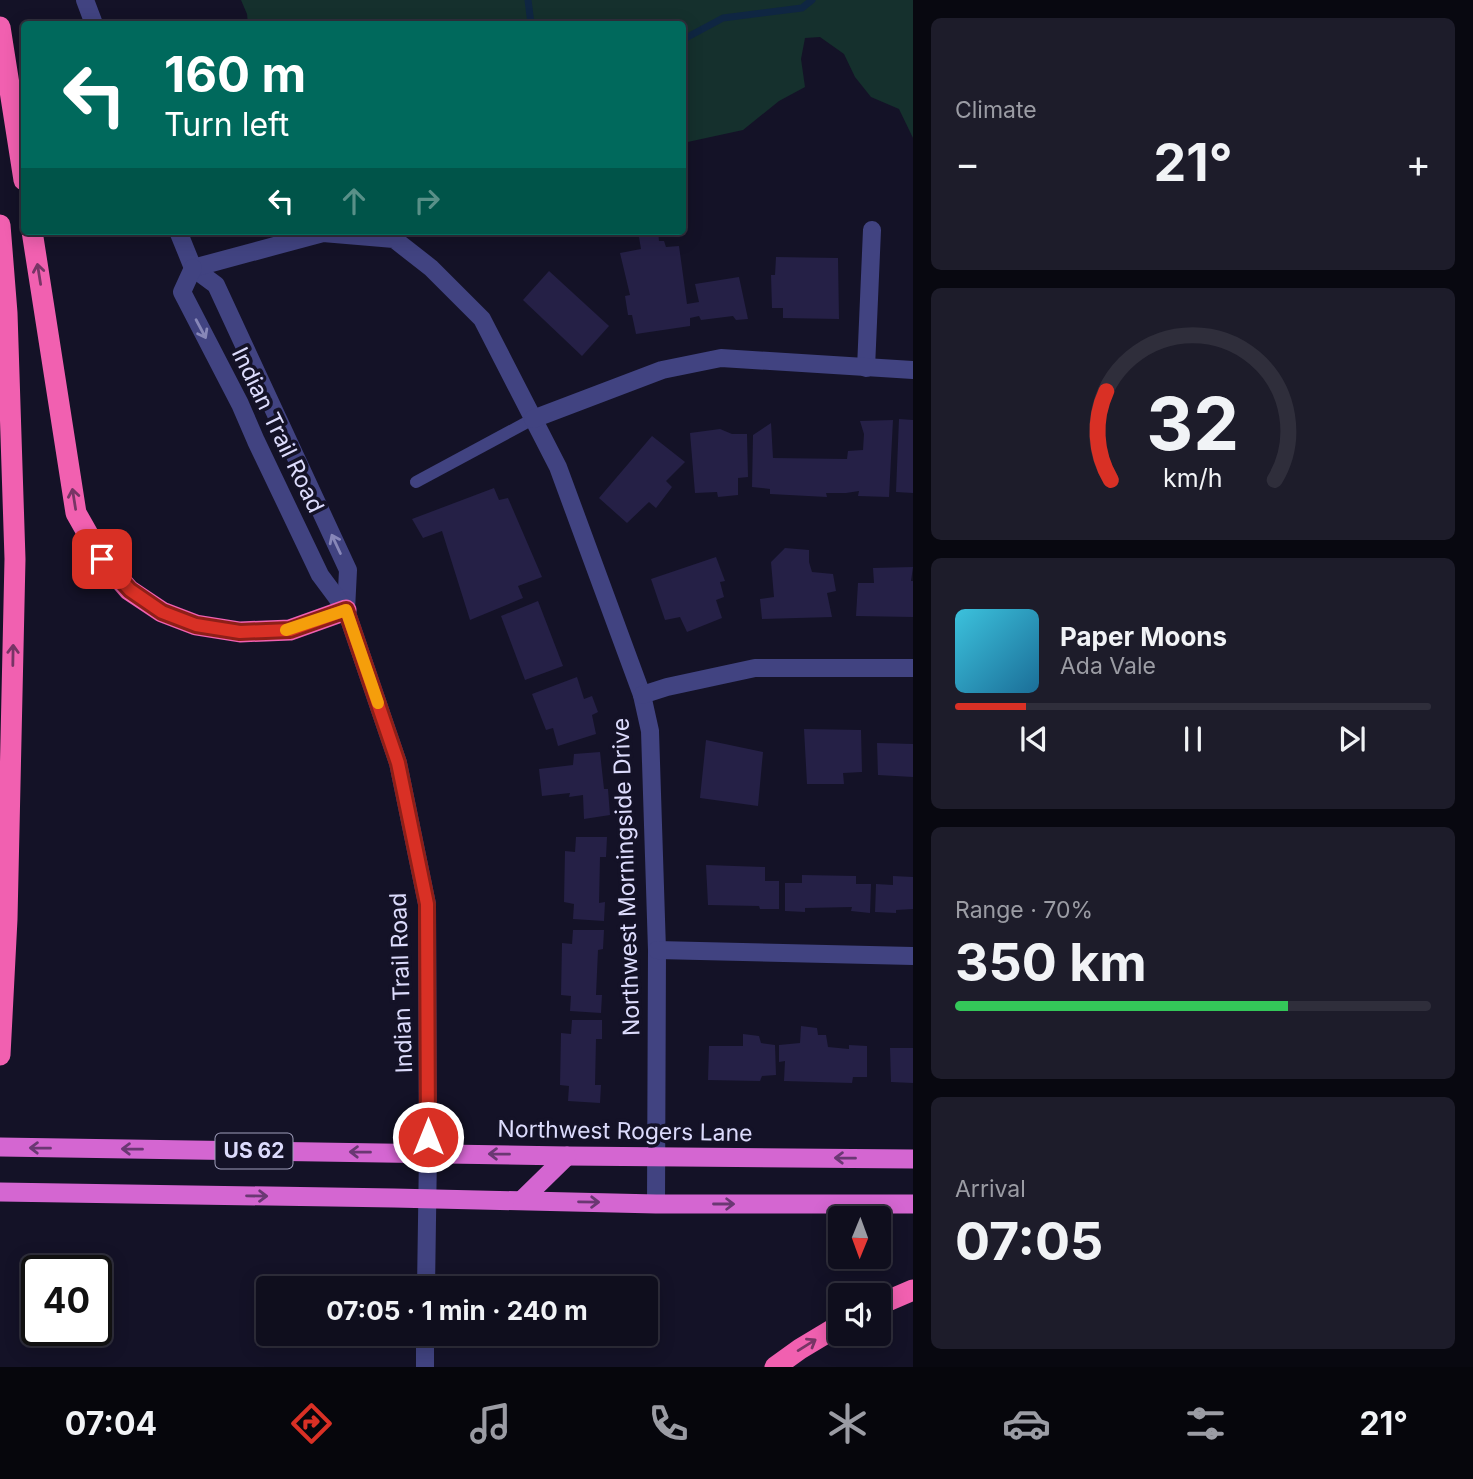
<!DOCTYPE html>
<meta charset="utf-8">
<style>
:root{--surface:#0f0e1d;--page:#1d1c2a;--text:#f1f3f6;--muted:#9b9ca4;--line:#2f2e3b;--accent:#d93025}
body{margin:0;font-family:Inter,sans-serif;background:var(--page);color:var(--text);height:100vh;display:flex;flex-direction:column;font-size:26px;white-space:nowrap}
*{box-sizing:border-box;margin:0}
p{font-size:23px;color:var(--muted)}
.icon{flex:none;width:38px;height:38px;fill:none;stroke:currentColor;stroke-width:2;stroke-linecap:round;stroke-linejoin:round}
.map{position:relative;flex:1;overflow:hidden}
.drawer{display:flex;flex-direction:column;gap:18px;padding:18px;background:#080810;width:560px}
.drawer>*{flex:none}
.guide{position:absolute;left:21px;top:21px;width:665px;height:214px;border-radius:7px;box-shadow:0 4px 18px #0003,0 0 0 2px var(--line);background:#00695c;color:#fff;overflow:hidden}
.needle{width:46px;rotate:181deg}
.controls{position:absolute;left:828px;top:1206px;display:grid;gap:14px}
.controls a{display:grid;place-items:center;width:63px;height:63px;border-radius:7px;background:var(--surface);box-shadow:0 4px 18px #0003,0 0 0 2px var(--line);font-size:35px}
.speed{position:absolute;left:21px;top:1255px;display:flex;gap:14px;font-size:35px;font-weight:700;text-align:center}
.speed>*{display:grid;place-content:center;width:91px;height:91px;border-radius:50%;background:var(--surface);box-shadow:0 4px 18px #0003,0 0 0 2px var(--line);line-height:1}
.speed .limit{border:4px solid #111;border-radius:10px;background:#fff;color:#111}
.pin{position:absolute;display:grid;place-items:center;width:60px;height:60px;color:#fff;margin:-30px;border-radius:14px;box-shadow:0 4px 10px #0006}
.me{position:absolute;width:77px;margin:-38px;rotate:0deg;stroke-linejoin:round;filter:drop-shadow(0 0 5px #0008)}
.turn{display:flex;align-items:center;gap:24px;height:147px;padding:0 28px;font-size:32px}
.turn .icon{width:91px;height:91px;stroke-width:2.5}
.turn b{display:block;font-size:49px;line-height:60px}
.lanes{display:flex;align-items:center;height:66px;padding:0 28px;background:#0003;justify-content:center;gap:35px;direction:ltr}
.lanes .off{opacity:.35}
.big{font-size:52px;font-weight:700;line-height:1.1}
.drawer .widget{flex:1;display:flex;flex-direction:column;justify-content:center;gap:10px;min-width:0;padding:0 24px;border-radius:10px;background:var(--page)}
.drawer .dial{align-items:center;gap:0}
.dial svg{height:182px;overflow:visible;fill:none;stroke:var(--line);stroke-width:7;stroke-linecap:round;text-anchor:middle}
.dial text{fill:var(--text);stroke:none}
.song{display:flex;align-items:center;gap:21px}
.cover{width:84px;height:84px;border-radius:10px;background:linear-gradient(135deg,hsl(190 70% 55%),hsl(200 70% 35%))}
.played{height:7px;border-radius:4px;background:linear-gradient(90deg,var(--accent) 15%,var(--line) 15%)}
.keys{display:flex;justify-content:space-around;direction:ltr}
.heat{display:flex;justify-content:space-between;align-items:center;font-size:38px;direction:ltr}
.charge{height:10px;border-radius:5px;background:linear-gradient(90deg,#34c759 70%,var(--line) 0)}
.trip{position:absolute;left:256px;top:1276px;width:402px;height:70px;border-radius:7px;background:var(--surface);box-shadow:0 4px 18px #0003,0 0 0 2px var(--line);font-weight:700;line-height:70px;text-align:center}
.dock{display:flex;height:112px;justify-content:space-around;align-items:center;background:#06060c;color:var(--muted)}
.dock .icon{width:49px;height:49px}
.dock .selected{color:var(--accent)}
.dock b{font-size:32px;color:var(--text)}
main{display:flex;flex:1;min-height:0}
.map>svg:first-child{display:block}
</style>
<main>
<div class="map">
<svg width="913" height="1367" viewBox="0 0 913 1367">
<rect width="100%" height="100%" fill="#141227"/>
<path fill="#15302d" d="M241 0H913V138L899 109 871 97 855 77 844 54 820 37 805 38 801 59 805 87 779 101 743 130 683 143 682 24H248L247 14Z"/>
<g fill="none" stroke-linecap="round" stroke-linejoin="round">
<g stroke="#0f2642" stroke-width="7">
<path d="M528 0 531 24"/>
<path d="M682 40 723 18 802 8 812 0"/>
</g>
</g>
<g fill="#252046">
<path d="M638 231H658L659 241H664L666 247 679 246 687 304 699 302 695 284 739 277 748 319 736 320 733 316 701 320 699 316 690 318V326L636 334 632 315H628L625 296 630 295 620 253 641 249Z"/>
<path d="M776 257 838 258 839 319 783 318V308H772L771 275H775Z"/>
<path d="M549 271 609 326 582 356 523 300Z"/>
<path d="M899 419 913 420V493L896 492Z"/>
<path d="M893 420 889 497 858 496 859 491 846 493H826L827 497 770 494V489L752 487 753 435 771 423 773 458 847 459 848 451 863 450 864 434 860 421Z"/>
<path d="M720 429 732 434H747L748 477 738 478V495L718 497 717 492 695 493 690 433Z"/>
<path d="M652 436 685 462 666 481 672 487 656 508 649 502 627 523 599 498Z"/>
<path d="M494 488 499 500 508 498 542 577 518 586 523 598 470 620 442 531 423 538 412 519Z"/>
<path d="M785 548 809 550V562L812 572 833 574 836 591 827 593 832 617 762 619 760 599 774 597 771 562Z"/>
<path d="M716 557 725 581 720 582 724 597 716 600 722 618 687 632 680 617 665 620 651 579Z"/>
<path d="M913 567 911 581H913V617L856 616 858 583H874L873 568Z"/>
<path d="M538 601 563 666 525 680 501 616Z"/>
<path d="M577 677 584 699 592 696 598 712 592 715 596 734 558 746 553 728 546 730 532 694Z"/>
<path d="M804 729 861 730 862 772 843 773 844 784H807Z"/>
<path d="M706 740 763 752 758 806 700 798Z"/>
<path d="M877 743 913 744V777L878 775Z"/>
<path d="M600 752 604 789H608L610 815 584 819 583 795 569 797 570 793 542 796 539 769 573 765 574 754Z"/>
<path d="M576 837H607L606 857H600L599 903 605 902 604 921 573 919 574 904 564 902 565 851 575 852Z"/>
<path d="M706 865 765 867V881H779V909H760L759 906 708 905Z"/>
<path d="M802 875 856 876V884H871L870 913 851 911 852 907 805 908V912L785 911V883H802Z"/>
<path d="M893 876 913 877V909L896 910V913L875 912 876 884 893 885Z"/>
<path d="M573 930H604L603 949 598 950 596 995H602L601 1013 570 1011 571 996 561 995 562 943 572 944Z"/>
<path d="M572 1020H602V1039H596L595 1085H601L600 1103 568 1101 569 1086 560 1085 561 1033 571 1034Z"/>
<path d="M801 1026 817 1028 818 1035H826L828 1047 849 1049V1045L867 1046V1077H853L852 1083 784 1081 785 1061 779 1062V1045L800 1043Z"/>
<path d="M743 1034 759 1036 761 1043 775 1045 776 1075 762 1076 760 1081 708 1080 709 1046H743Z"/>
<path d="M890 1048H913V1083L891 1082Z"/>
</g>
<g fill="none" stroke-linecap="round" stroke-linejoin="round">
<path stroke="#414381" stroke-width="12" d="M416 482 533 419"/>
<g stroke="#414381" stroke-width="18">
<path d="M85 0 94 24"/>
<path d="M178 231 193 268 216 285 348 570 346 610"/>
<path d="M193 268 323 233 394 239 431 268 482 319 558 467 642 695 650 731 657 950 656 1204"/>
<path d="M193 268 182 292 240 404 256 441 320 575 346 610"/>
<path d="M866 368 872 230"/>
<path d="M533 419 662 370 721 358 913 370"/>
<path d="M642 695 667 687 755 668H913"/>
<path d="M657 950 913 956"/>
</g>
<g stroke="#414381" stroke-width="18">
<path d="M346 610 398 763 427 904 428 1153 426 1288"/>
<path d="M425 1367V1334"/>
</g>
<g stroke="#d466d1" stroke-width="19">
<path d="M0 1147 567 1156 913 1159"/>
<path d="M0 1192 394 1198 656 1204H913"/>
<path d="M522 1200 567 1156"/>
</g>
<g stroke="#f160b0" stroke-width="21">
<path d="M0 27 24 180"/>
<path d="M0 225 7 313 15 559 7 919 0 1055"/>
<path d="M32 231 76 513 102 559 129 590 162 612 196 625 240 632 290 630 346 610"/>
<path d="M878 1305 913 1290"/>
<path d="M775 1367 800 1349 840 1325"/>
</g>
</g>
<defs><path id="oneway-shaft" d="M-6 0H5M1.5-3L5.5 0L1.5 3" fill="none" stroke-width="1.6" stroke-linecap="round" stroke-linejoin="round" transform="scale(1.75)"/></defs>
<g stroke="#773565">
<use href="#oneway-shaft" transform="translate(39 274) rotate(-99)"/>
<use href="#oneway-shaft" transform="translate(74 499) rotate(-99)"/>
<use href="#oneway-shaft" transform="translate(13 655) rotate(-89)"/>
<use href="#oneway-shaft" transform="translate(807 1345) rotate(-32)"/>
</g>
<g stroke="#8787b8">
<use href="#oneway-shaft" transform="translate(201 329) rotate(62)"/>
<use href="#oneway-shaft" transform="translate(336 544) rotate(-115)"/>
</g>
<g stroke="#6a3873">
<use href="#oneway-shaft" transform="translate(40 1148) rotate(-179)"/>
<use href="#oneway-shaft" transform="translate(132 1149) rotate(-179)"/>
<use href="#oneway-shaft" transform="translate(360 1152) rotate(-179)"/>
<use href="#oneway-shaft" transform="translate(499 1154) rotate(-179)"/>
<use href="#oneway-shaft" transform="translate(845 1158) rotate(-179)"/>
<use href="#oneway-shaft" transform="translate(257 1196) rotate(1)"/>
<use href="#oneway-shaft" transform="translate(589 1202) rotate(1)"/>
<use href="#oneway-shaft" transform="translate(724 1204)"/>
</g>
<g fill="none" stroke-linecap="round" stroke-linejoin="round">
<defs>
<path id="route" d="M102 559 130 590 162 612 196 625 240 632 290 630 346 610 398 763 427 904 428 1137"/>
</defs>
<use href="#route" stroke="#8d1f18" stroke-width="18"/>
<use href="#route" stroke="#d93025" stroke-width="12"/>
<path stroke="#f59e0b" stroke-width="12" d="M286 630 346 610 378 703"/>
</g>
<g text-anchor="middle" stroke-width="7" stroke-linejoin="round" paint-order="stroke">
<rect fill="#141227" stroke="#a09fbc" stroke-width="2" x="215.5" y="1133.5" width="77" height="35" rx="5"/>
<g font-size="21" font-weight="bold" fill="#dcdbfc">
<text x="254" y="1158">US 62</text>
</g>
<g font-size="23" fill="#dcdbfc" stroke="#141227">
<text transform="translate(278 430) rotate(64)" y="8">Indian Trail Road</text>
<text transform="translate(626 877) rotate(-92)" y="8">Northwest Morningside Drive</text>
<text transform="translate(401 983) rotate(-92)" y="8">Indian Trail Road</text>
<text transform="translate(625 1131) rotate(1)" y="8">Northwest Rogers Lane</text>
</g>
</g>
</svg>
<div class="controls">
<a><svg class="needle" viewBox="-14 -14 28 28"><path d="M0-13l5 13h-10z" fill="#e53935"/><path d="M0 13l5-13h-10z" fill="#9b9ca4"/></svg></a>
<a><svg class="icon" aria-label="sound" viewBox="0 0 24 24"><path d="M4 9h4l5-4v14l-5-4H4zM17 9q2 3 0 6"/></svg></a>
</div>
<div class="speed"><div class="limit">40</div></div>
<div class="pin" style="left:102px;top:559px;background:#d93025"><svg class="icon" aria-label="arrive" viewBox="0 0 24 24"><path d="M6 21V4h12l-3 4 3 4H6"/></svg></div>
<svg class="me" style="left:428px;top:1137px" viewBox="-20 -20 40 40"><circle r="17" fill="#d93025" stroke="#fff" stroke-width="3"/><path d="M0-11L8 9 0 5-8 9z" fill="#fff"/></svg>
<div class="trip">07:05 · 1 min · 240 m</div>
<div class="guide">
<div class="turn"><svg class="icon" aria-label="left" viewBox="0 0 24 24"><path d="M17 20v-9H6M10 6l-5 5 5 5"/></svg><div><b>160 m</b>Turn left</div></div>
<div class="lanes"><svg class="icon" aria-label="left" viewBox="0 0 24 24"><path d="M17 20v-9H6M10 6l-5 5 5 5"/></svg><svg class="icon off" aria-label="ahead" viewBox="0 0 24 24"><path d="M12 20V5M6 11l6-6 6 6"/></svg><svg class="icon off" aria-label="right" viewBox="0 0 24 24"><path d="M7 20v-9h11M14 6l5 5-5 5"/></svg></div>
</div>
</div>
<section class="drawer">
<div class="widget"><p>Climate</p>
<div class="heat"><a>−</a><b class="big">21°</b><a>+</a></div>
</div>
<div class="widget dial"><svg viewBox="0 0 100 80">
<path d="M14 69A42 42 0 1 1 86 69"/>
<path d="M14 69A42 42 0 0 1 12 30" stroke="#d93025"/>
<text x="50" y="56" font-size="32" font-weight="700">32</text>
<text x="50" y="72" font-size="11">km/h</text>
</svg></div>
<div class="widget">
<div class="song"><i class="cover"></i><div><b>Paper Moons</b><p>Ada Vale</p></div></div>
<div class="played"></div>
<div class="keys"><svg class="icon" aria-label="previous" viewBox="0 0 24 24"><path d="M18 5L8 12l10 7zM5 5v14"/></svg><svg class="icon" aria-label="pause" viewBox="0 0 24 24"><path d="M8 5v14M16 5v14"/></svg><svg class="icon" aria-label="next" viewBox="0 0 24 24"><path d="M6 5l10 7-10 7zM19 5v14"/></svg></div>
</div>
<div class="widget"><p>Range · 70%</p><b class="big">350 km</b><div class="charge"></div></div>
<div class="widget"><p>Arrival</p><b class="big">07:05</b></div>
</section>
</main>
<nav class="dock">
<b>07:04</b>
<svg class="icon selected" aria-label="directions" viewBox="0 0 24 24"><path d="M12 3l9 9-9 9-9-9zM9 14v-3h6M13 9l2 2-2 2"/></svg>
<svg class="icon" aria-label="music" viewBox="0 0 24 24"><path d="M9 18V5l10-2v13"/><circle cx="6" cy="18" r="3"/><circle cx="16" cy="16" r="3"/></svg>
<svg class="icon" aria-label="phone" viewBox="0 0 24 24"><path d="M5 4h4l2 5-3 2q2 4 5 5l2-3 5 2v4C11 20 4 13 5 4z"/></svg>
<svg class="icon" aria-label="climate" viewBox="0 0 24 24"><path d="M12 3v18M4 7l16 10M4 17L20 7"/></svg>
<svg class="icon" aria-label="car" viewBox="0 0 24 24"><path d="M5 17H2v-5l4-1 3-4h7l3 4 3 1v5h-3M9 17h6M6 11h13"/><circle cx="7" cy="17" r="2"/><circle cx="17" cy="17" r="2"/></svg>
<svg class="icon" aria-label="filters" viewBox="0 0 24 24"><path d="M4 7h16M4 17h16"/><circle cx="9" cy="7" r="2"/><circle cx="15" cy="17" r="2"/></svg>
<b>21°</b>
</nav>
